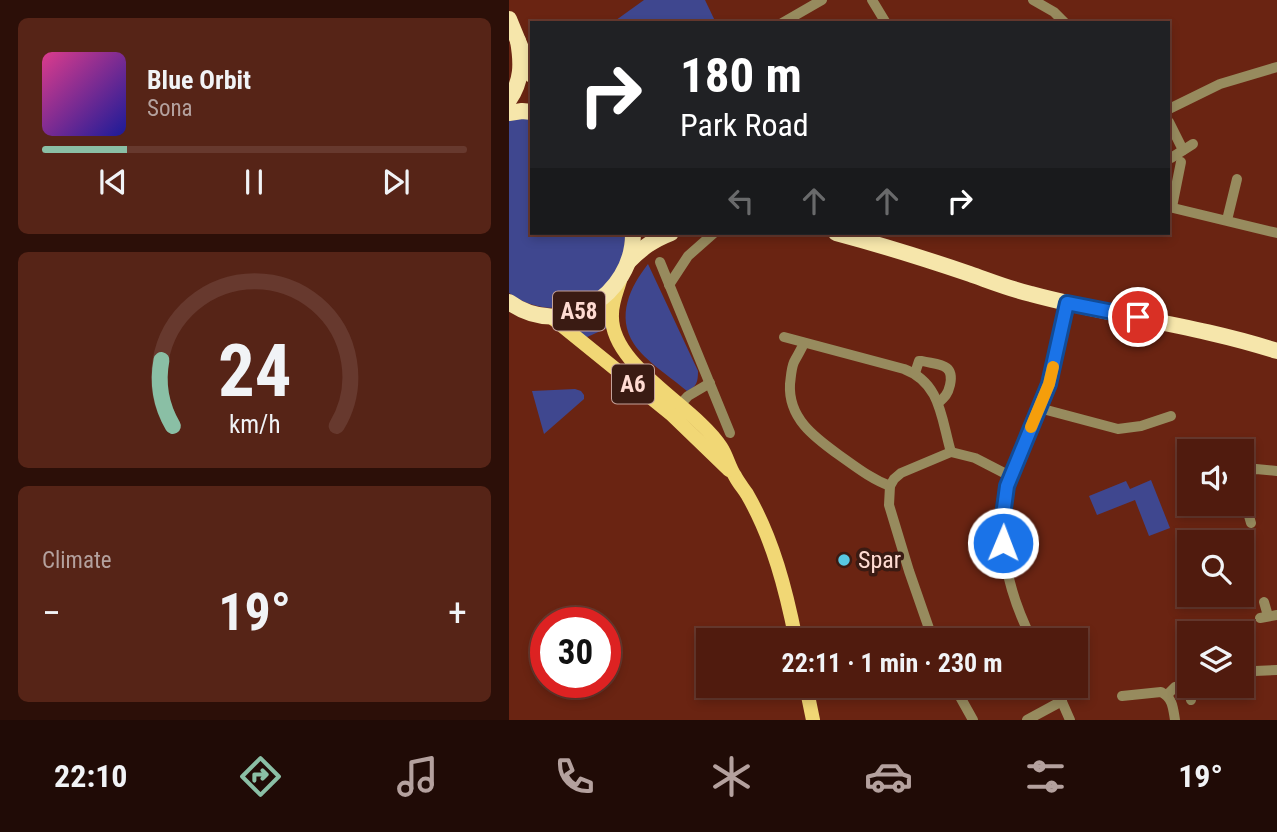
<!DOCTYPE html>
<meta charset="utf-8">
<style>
:root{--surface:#501b0e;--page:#562417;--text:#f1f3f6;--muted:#b4a19e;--line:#67392e;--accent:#8abfa5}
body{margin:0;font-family:"Roboto Condensed",sans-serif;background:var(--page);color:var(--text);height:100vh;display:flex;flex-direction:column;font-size:26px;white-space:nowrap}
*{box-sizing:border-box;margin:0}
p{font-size:23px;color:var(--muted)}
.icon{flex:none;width:38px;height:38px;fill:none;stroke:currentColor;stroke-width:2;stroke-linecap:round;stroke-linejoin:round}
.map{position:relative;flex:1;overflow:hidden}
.drawer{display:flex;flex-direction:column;gap:18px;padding:18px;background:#2c0f08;width:509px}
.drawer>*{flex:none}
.hud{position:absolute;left:21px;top:21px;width:640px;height:214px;border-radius:0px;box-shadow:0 4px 10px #0003,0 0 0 2px var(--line);background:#202124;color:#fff;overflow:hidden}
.buttons{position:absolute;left:668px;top:439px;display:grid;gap:14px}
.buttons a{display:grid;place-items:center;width:77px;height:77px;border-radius:0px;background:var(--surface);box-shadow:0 4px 10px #0003,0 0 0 2px var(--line);font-size:35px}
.speed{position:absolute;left:21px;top:607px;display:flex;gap:14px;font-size:35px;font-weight:700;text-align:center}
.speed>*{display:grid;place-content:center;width:91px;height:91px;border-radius:50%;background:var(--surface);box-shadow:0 4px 10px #0003,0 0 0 2px var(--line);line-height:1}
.speed .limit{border:10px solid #d22;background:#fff;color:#111}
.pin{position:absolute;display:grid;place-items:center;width:60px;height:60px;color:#fff;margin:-30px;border:4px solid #fff;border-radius:50%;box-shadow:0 2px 7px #0007}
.me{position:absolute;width:77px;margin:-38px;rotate:1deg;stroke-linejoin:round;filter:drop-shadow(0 0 5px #0008)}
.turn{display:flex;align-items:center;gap:24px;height:147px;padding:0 35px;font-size:32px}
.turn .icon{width:91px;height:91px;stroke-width:2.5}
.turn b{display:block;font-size:49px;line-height:60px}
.lanes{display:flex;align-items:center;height:66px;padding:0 35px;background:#0003;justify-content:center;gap:35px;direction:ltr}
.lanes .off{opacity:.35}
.big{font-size:52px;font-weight:700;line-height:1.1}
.drawer .tile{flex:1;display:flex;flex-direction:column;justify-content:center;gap:10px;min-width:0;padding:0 24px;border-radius:10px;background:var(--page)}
.drawer .dial{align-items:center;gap:0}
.dial svg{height:182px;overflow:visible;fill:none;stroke:var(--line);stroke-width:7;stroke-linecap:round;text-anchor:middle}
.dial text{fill:var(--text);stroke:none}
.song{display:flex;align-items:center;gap:21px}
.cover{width:84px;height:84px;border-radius:10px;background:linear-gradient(135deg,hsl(330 70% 55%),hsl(240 70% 35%))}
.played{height:7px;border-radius:4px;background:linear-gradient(90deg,var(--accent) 20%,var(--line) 20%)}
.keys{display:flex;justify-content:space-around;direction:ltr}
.heat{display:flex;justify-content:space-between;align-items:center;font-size:38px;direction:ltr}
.trip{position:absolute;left:187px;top:628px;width:392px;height:70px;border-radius:0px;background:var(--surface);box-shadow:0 4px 10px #0003,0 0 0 2px var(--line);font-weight:700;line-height:70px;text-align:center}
.tabs{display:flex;height:112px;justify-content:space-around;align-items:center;background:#200b06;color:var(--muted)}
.tabs .icon{width:49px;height:49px}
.tabs .current{color:var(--accent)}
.tabs b{font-size:32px;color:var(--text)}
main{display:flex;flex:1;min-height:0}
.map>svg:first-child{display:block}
</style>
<main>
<section class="drawer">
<div class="tile">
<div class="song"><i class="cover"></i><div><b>Blue Orbit</b><p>Sona</p></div></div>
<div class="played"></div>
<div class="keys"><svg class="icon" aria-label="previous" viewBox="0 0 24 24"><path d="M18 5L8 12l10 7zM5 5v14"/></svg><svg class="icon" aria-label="pause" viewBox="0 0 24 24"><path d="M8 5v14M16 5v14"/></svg><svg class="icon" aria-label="next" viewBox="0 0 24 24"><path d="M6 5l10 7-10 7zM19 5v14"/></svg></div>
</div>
<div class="tile dial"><svg viewBox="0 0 100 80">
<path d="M14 69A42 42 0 1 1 86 69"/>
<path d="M14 69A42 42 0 0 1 9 40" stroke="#8abfa5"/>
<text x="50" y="56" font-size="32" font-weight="700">24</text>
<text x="50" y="72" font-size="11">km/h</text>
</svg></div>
<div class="tile"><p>Climate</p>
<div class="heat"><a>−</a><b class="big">19°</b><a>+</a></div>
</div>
</section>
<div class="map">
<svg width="768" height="720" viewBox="0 0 768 720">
<rect width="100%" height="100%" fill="#6a2412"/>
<g fill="#3f478f">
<path d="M135 0H196L207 23H103Z"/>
<path d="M13 118 23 119V233H116C116 238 116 244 115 249 103 303 44 325 0 293V121Z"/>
<path d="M139 264 189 371C189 381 188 387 178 391 164 379 135 360 125 344 107 316 121 287 139 264Z"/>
<path d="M94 306 96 309 98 328 76 338 57 323Z"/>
<path d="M66 389 72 391 75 395V399L35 434 23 391Z"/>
<path d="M642 480 661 528 640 536 626 500 588 515 580 496 617 481 621 489Z"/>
</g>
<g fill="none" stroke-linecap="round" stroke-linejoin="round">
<g stroke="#978b5e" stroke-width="10">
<path d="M363 0 377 23"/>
<path d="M524 0 545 12 556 23"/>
<path d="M273 23 313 0"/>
<path d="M660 109 711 84 768 67"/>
<path d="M660 122 674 150"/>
<path d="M662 158 684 144"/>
<path d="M660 207 768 233"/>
<path d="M663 207 672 162"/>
<path d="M718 220 728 179"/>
<path d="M151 262 221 433"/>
<path d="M160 285 179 256 205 233"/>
<path d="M275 337 395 369C432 383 432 418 442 452"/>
<path d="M295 343C292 350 288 356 285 362 282 369 282 377 281 384 279 418 305 437 330 455 347 467 362 479 381 486"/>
<path d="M406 373 410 361H413C429 365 446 363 441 385 439 394 436 397 429 403"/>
<path d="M530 408 609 429 632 426 662 416"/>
<path d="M167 409 179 396 201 383"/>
<path d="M733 474 747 469 768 471"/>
<path d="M733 491 742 523"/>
<path d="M755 602 759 616"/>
<path d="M751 618 768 615"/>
<path d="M424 640 400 571 380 505 381 486 385 479 392 473 442 452 466 458 501 476"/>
<path d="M523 640C499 592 482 528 501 475 512 445 528 416 539 386 548 360 553 330 558 303"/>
<path d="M733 678 746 671 768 670"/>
<path d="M445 686 464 720"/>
<path d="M546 686 561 720"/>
<path d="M658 695 666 687 679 685 682 700"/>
<path d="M613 696 652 692C664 698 664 708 666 720"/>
<path d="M518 720 553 701"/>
</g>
<g stroke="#f1d775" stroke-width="14">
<path d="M112 277C109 289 103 301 103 314 100 366 185 405 212 447 218 456 220 467 226 476 229 482 234 488 238 494 264 539 277 590 287 640"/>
<path d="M41 316 162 414 220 470"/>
<path d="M297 686 304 720"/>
</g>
<g stroke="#f6e6ab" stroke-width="16">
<path d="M0 19 23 75"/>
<path d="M0 100C13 81 13 64 9 41"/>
<path d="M0 113 13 111 23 112"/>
<path d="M327 233C372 245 417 259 461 274 481 281 501 289 522 294 603 316 688 325 768 351"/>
<path d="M120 261C133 248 144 240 162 233"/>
<path d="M0 302C53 341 125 295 124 233"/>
</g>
</g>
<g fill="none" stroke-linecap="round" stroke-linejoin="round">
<defs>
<path id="route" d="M494 543 493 523 498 486 540 384 558 303 629 317"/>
</defs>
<use href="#route" stroke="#114b97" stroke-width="18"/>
<use href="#route" stroke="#1a73e8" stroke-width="12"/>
<path stroke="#f59e0b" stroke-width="12" d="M522 427 540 384 544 367"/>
</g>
<circle fill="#58c9e3" stroke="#3a1b13" stroke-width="2.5" cx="335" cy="560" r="7"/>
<g text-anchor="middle" stroke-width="7" stroke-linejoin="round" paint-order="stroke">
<g fill="#3a1b13" stroke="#c4a199" stroke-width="2">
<rect x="44" y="291.5" width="52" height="39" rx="5"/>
<rect x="103" y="364.5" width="42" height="39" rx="5"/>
</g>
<g font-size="23" font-weight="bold" fill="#ffdbd2">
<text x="70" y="319">A58</text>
<text x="124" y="392">A6</text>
</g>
<g font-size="24" fill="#ffdbd2" stroke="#3a1b13" text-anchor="start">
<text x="349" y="568">Spar</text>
</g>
</g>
</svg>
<div class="buttons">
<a><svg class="icon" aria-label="sound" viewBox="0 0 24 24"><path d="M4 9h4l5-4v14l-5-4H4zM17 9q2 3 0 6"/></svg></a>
<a><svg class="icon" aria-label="search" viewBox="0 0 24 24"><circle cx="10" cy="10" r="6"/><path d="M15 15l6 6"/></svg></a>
<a><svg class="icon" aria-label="layers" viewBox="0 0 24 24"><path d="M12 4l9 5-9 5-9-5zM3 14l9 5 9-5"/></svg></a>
</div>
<div class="speed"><div class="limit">30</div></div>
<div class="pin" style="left:629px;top:317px;background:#d93025"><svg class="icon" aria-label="arrive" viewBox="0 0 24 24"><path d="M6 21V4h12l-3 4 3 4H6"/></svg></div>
<svg class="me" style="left:494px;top:543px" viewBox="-20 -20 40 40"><circle r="17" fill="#1a73e8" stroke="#fff" stroke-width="3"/><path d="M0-11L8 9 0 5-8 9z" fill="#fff"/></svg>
<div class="trip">22:11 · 1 min · 230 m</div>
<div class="hud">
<div class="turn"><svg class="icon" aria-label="right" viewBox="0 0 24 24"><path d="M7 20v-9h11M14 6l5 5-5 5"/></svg><div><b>180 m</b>Park Road</div></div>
<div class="lanes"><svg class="icon off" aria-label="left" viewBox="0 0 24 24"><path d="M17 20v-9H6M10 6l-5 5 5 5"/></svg><svg class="icon off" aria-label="ahead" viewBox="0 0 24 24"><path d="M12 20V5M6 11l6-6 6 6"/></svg><svg class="icon off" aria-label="ahead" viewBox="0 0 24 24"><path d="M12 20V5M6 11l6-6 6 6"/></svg><svg class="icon" aria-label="right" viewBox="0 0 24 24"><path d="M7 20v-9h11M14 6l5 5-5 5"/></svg></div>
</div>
</div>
</main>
<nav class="tabs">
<b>22:10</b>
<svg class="icon current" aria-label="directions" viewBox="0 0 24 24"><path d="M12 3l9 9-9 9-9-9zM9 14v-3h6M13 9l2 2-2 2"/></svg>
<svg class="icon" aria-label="music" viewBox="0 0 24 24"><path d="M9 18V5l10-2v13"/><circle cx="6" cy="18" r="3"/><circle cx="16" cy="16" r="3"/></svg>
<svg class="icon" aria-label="phone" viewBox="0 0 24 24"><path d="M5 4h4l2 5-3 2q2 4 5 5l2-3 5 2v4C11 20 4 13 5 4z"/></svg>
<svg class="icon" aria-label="climate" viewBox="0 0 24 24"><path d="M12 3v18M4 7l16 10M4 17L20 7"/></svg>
<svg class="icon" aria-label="car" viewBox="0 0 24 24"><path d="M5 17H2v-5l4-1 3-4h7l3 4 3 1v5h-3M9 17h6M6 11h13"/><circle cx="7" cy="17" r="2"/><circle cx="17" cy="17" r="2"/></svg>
<svg class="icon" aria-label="filters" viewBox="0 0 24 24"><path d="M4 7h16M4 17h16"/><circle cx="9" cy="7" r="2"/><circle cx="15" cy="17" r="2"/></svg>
<b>19°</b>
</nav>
